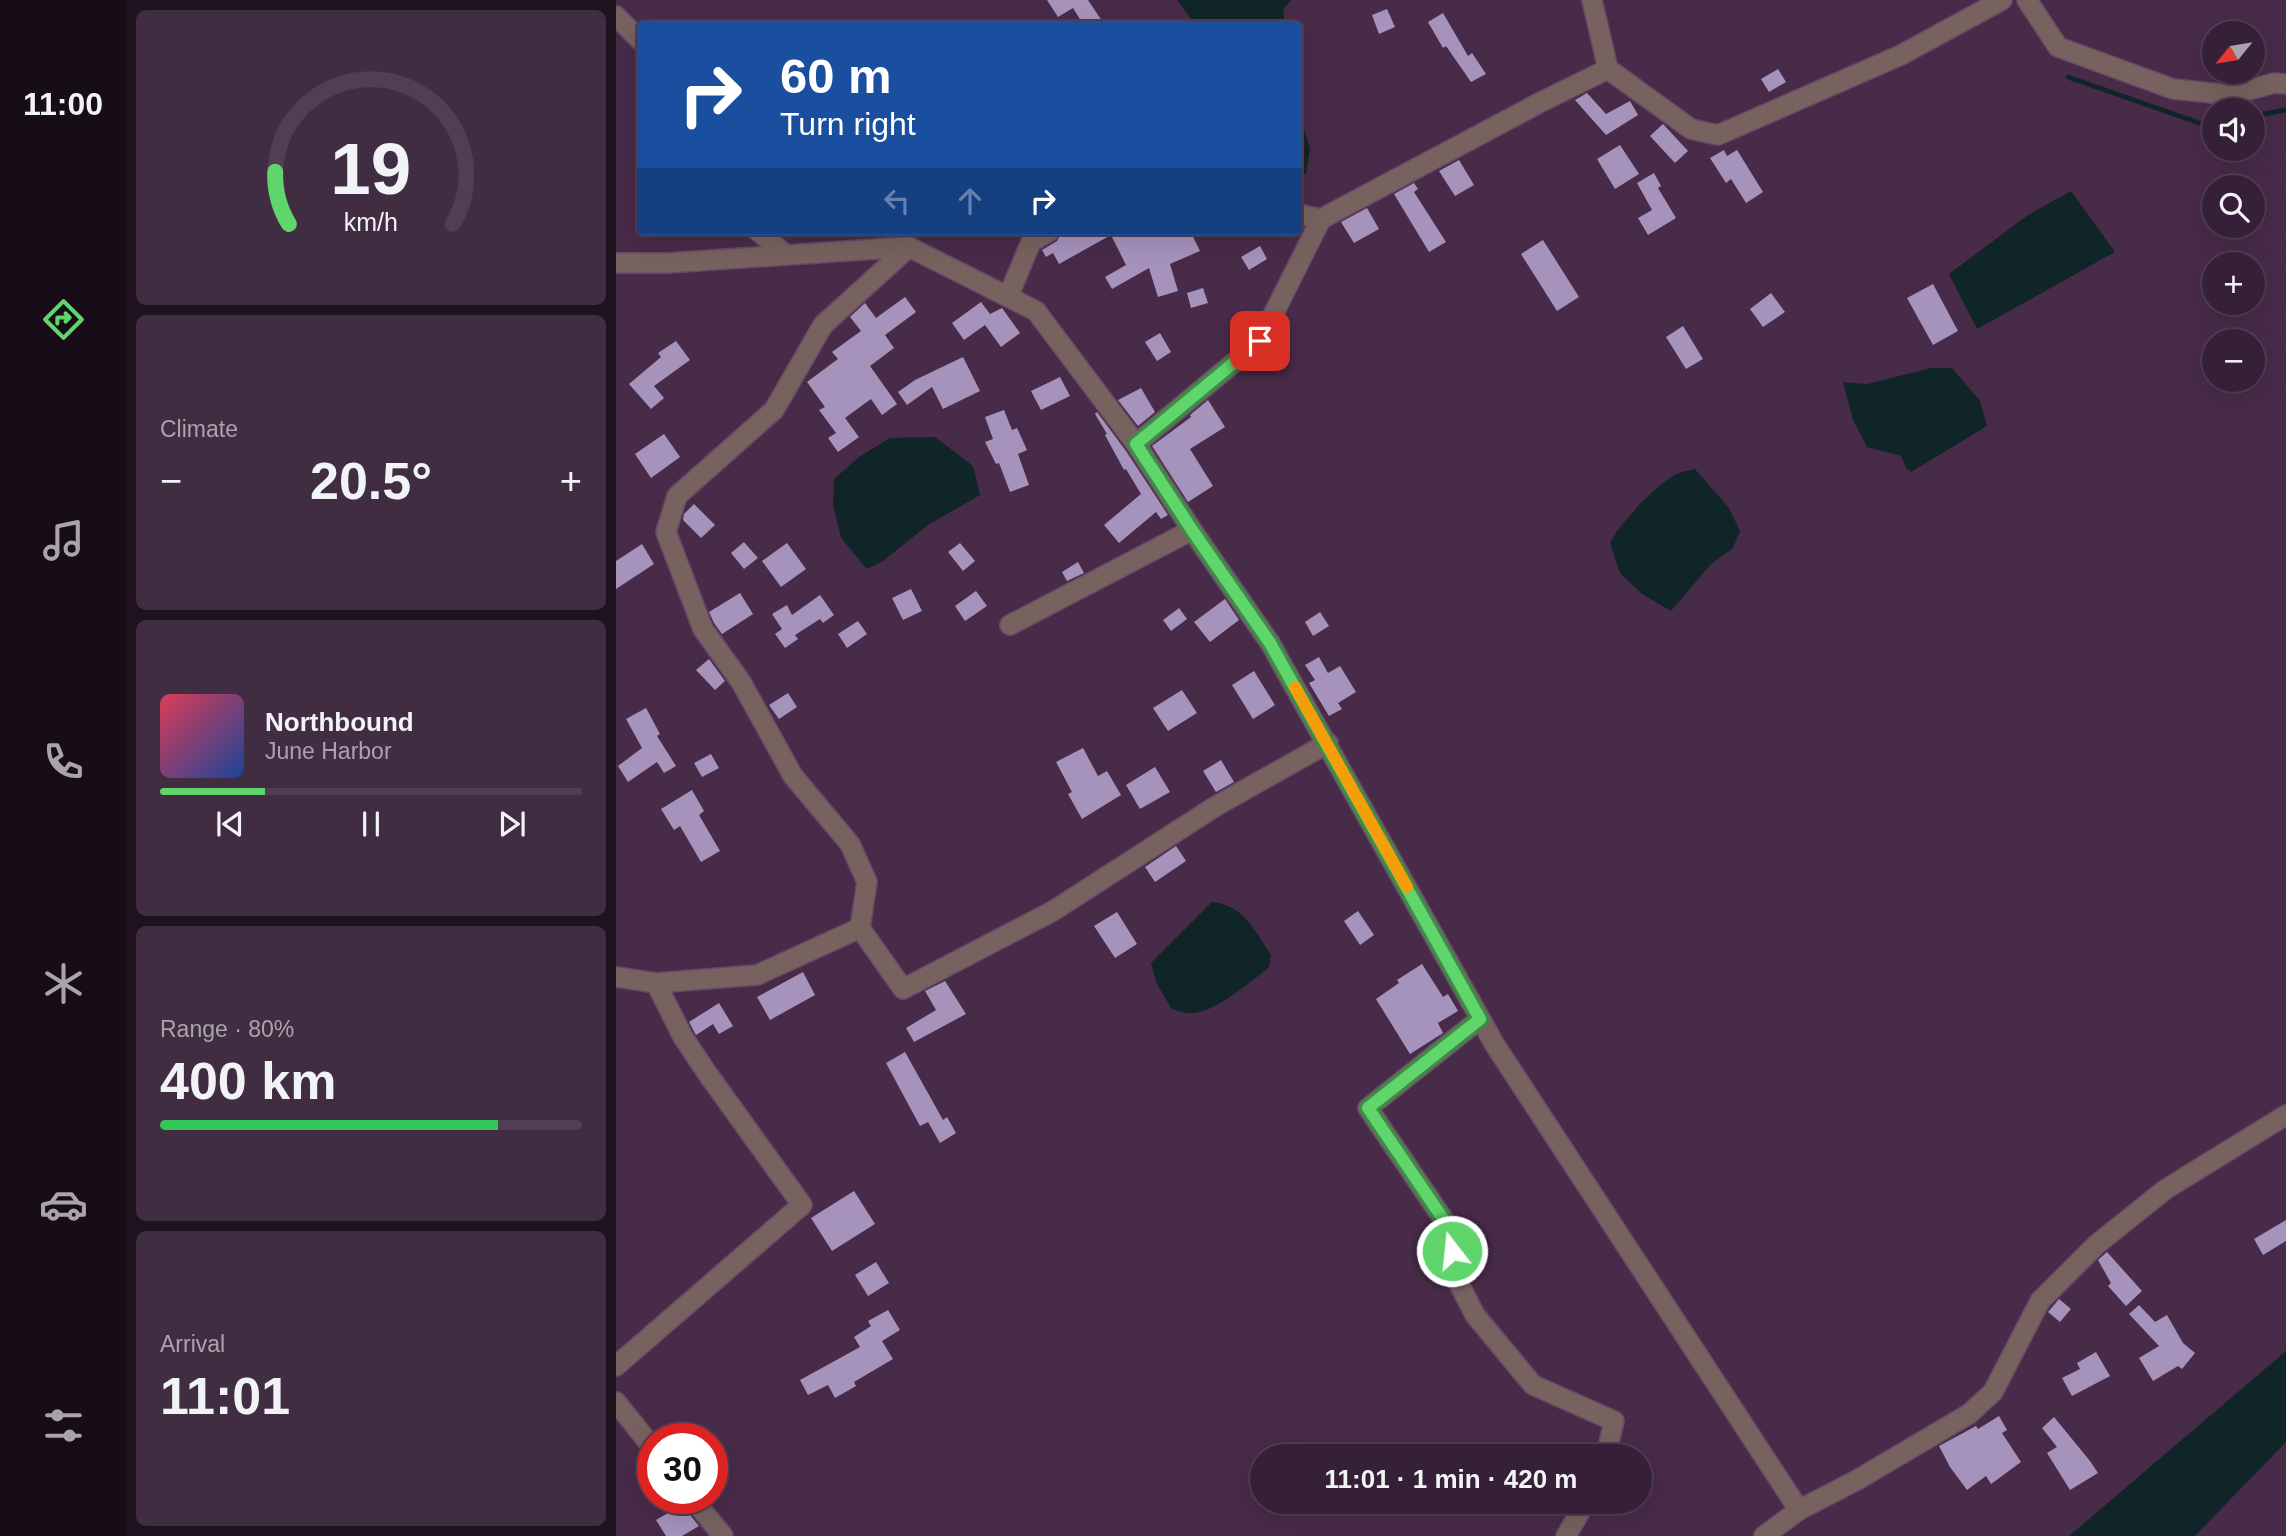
<!DOCTYPE html>
<meta charset="utf-8">
<style>
:root{--surface:#362037;--page:#412d42;--text:#f1f3f6;--muted:#aaa3ad;--line:#503e52;--accent:#5fd56b}
body{margin:0;font-family:Helvetica,sans-serif;background:var(--page);color:var(--text);height:100vh;display:flex;flex-direction:column;font-size:26px;white-space:nowrap}
*{box-sizing:border-box;margin:0}
p{font-size:23px;color:var(--muted)}
.icon{flex:none;width:38px;height:38px;fill:none;stroke:currentColor;stroke-width:2;stroke-linecap:round;stroke-linejoin:round}
.map{position:relative;flex:1;overflow:hidden}
.details{display:flex;flex-direction:column;gap:10px;padding:10px;background:#1e121e;width:490px}
.details>*{flex:none}
.guide{position:absolute;left:21px;top:21px;width:665px;height:214px;border-radius:7px;box-shadow:0 7px 28px #0002,0 0 0 2px var(--line);background:#1a4fa0;color:#fff;overflow:hidden}
.needle{width:46px;rotate:240deg}
.buttons{position:absolute;left:1586px;top:21px;display:grid;gap:14px}
.buttons a{display:grid;place-items:center;width:63px;height:63px;border-radius:50%;background:var(--surface);box-shadow:0 7px 28px #0002,0 0 0 2px var(--line);font-size:35px}
.speed{position:absolute;left:21px;top:1423px;display:flex;gap:14px;font-size:35px;font-weight:700;text-align:center}
.speed>*{display:grid;place-content:center;width:91px;height:91px;border-radius:50%;background:var(--surface);box-shadow:0 7px 28px #0002,0 0 0 2px var(--line);line-height:1}
.speed .limit{border:10px solid #d22;background:#fff;color:#111}
.pin{position:absolute;display:grid;place-items:center;width:60px;height:60px;color:#fff;margin:-30px;border-radius:14px;box-shadow:0 4px 10px #0006}
.me{position:absolute;width:77px;margin:-38px;rotate:344deg;stroke-linejoin:round;filter:drop-shadow(0 0 5px #0008)}
.turn{display:flex;align-items:center;gap:24px;height:147px;padding:0 28px;font-size:32px}
.turn .icon{width:91px;height:91px;stroke-width:2.5}
.turn b{display:block;font-size:49px;line-height:60px}
.lanes{display:flex;align-items:center;height:66px;padding:0 28px;background:#0003;justify-content:center;gap:35px;direction:ltr}
.lanes .off{opacity:.35}
.big{font-size:52px;font-weight:800;line-height:1.1}
.details .tile{flex:1;display:flex;flex-direction:column;justify-content:center;gap:10px;min-width:0;padding:0 24px;border-radius:10px;background:var(--page)}
.details .dial{align-items:center;gap:0}
.dial svg{height:182px;overflow:visible;fill:none;stroke:var(--line);stroke-width:7;stroke-linecap:round;text-anchor:middle}
.dial text{fill:var(--text);stroke:none}
.song{display:flex;align-items:center;gap:21px}
.cover{width:84px;height:84px;border-radius:10px;background:linear-gradient(135deg,hsl(350 70% 55%),hsl(220 70% 35%))}
.played{height:7px;border-radius:4px;background:linear-gradient(90deg,var(--accent) 25%,var(--line) 25%)}
.keys{display:flex;justify-content:space-around;direction:ltr}
.heat{display:flex;justify-content:space-between;align-items:center;font-size:38px;direction:ltr}
.charge{height:10px;border-radius:5px;background:linear-gradient(90deg,#34c759 80%,var(--line) 0)}
.trip{position:absolute;left:634px;top:1444px;width:402px;height:70px;border-radius:35px;background:var(--surface);box-shadow:0 7px 28px #0002,0 0 0 2px var(--line);font-weight:800;line-height:70px;text-align:center}
main{display:flex;flex:1;min-height:0}
.dock{display:flex;flex-direction:column;width:126px;justify-content:space-around;align-items:center;background:#160d16;color:var(--muted)}
.dock .icon{width:49px;height:49px}
.dock .on{color:var(--accent)}
.dock b{font-size:32px;color:var(--text)}
.map>svg:first-child{display:block}
</style>
<main>
<nav class="dock">
<b>11:00</b>
<svg class="icon on" aria-label="directions" viewBox="0 0 24 24"><path d="M12 3l9 9-9 9-9-9zM9 14v-3h6M13 9l2 2-2 2"/></svg>
<svg class="icon" aria-label="music" viewBox="0 0 24 24"><path d="M9 18V5l10-2v13"/><circle cx="6" cy="18" r="3"/><circle cx="16" cy="16" r="3"/></svg>
<svg class="icon" aria-label="phone" viewBox="0 0 24 24"><path d="M5 4h4l2 5-3 2q2 4 5 5l2-3 5 2v4C11 20 4 13 5 4z"/></svg>
<svg class="icon" aria-label="climate" viewBox="0 0 24 24"><path d="M12 3v18M4 7l16 10M4 17L20 7"/></svg>
<svg class="icon" aria-label="car" viewBox="0 0 24 24"><path d="M5 17H2v-5l4-1 3-4h7l3 4 3 1v5h-3M9 17h6M6 11h13"/><circle cx="7" cy="17" r="2"/><circle cx="17" cy="17" r="2"/></svg>
<svg class="icon" aria-label="filters" viewBox="0 0 24 24"><path d="M4 7h16M4 17h16"/><circle cx="9" cy="7" r="2"/><circle cx="15" cy="17" r="2"/></svg>
</nav>
<section class="details">
<div class="tile dial"><svg viewBox="0 0 100 80">
<path d="M14 69A42 42 0 1 1 86 69"/>
<path d="M14 69A42 42 0 0 1 8 46" stroke="#5fd56b"/>
<text x="50" y="56" font-size="32" font-weight="700">19</text>
<text x="50" y="72" font-size="11">km/h</text>
</svg></div>
<div class="tile"><p>Climate</p>
<div class="heat"><a>−</a><b class="big">20.5°</b><a>+</a></div>
</div>
<div class="tile">
<div class="song"><i class="cover"></i><div><b>Northbound</b><p>June Harbor</p></div></div>
<div class="played"></div>
<div class="keys"><svg class="icon" aria-label="previous" viewBox="0 0 24 24"><path d="M18 5L8 12l10 7zM5 5v14"/></svg><svg class="icon" aria-label="pause" viewBox="0 0 24 24"><path d="M8 5v14M16 5v14"/></svg><svg class="icon" aria-label="next" viewBox="0 0 24 24"><path d="M6 5l10 7-10 7zM19 5v14"/></svg></div>
</div>
<div class="tile"><p>Range · 80%</p><b class="big">400 km</b><div class="charge"></div></div>
<div class="tile"><p>Arrival</p><b class="big">11:01</b></div>
</section>
<div class="map">
<svg width="1670" height="1536" viewBox="0 0 1670 1536">
<rect width="100%" height="100%" fill="#482b49"/>
<g fill="#102527">
<path d="M561 0H675L667 9 669 24H579Z"/>
<path d="M682 110 694 149 690 174 683 175Z"/>
<path d="M1455 191 1499 252 1361 329 1333 274 1412 215Z"/>
<path d="M1315 368H1336L1364 401 1371 426 1295 472 1290 468 1285 456 1251 447 1237 420 1227 382 1251 384Z"/>
<path d="M319 437 357 466 364 495 312 525 267 561 251 569 225 538 217 504 218 479 243 457 274 438Z"/>
<path d="M1079 469 1113 508 1124 531 1117 548 1095 564 1055 611 1026 594 1004 573 994 543C1003 524 1044 480 1063 473 1068 471 1074 470 1079 469Z"/>
<path d="M596 902C628 905 639 931 655 955L653 967C636 981 594 1017 571 1013 566 1013 560 1010 555 1008L540 982 535 963Z"/>
<path d="M1670 1351V1442L1579 1536H1453Z"/>
</g>
<g fill="none" stroke-linecap="round" stroke-linejoin="round">
<g stroke="#102527" stroke-width="5">
<path d="M1452 77 1589 125 1598 123"/>
<path d="M1636 116 1670 110"/>
</g>
</g>
<g fill="#a693bc">
<path d="M431 0H472L488 24H467L457 8 442 17Z"/>
<path d="M771 9 779 27 763 34 756 15Z"/>
<path d="M827 13 852 56 856 53 870 74 855 82 830 46 827 48 812 22Z"/>
<path d="M1162 69 1170 82 1153 92 1145 79Z"/>
<path d="M971 93 990 114 1014 101 1022 115 990 135 959 100Z"/>
<path d="M1047 124 1072 151 1059 163 1034 136Z"/>
<path d="M1004 145 1023 174 999 189 981 159Z"/>
<path d="M1108 150 1111 156 1121 150 1147 192 1130 203 1115 179 1110 183 1094 158Z"/>
<path d="M843 160 858 185 839 196 823 171Z"/>
<path d="M1038 173 1045 186 1042 188 1060 218 1032 235 1022 218 1036 210 1021 183Z"/>
<path d="M798 183 802 189 798 192 830 242 813 252 778 194Z"/>
<path d="M751 208 763 229 738 243 725 222Z"/>
<path d="M446 231H574L584 251 554 264 562 291 542 297 533 268 496 289 489 277 510 265 495 235 443 264 437 253 430 257 426 250 441 241Z"/>
<path d="M927 240 963 297 941 311 905 254Z"/>
<path d="M644 246 651 259 633 270 625 257Z"/>
<path d="M1317 284 1342 331 1317 345 1291 298Z"/>
<path d="M587 288 592 303 575 308 571 293Z"/>
<path d="M1155 293 1169 312 1147 327 1134 309Z"/>
<path d="M289 297 300 312 269 335 278 348 254 366 281 404 266 415 255 399 229 418 243 437 222 452 212 438 220 433 203 410 209 407 191 382 222 359 216 352 245 331 234 317 249 303 260 318Z"/>
<path d="M365 302 374 314 386 308 404 333 385 347 369 325 348 340 336 323Z"/>
<path d="M1067 326 1087 359 1070 369 1050 337Z"/>
<path d="M544 333 555 352 541 361 529 342Z"/>
<path d="M60 341 74 360 38 386 48 398 35 409 13 384 45 357 42 353Z"/>
<path d="M347 357 364 391 327 409 316 387 291 405 282 392 299 380Z"/>
<path d="M444 377 454 396 425 410 415 391Z"/>
<path d="M525 388 539 412 522 426 502 400Z"/>
<path d="M592 400 609 427 574 449 597 486 572 502 536 446 575 417 574 415Z"/>
<path d="M388 410 396 430 401 428 411 450 402 454 413 485 394 492 383 463 380 464 369 442 377 439 369 417Z"/>
<path d="M481 412 510 451 552 515 545 519 540 512 503 543 488 525 525 494 510 469 508 470 489 435 491 434 479 414Z"/>
<path d="M48 434 64 457 35 478 19 454Z"/>
<path d="M78 504 99 525 85 538 67 520 68 514Z"/>
<path d="M128 542 142 558 128 569 115 553Z"/>
<path d="M171 543 190 569 165 587 146 561Z"/>
<path d="M344 543 359 561 347 571 332 552Z"/>
<path d="M26 544 38 564 0 589V561Z"/>
<path d="M462 562 468 573 451 581 446 572Z"/>
<path d="M295 589 306 611 287 620 276 598Z"/>
<path d="M360 591 371 606 349 621 339 606Z"/>
<path d="M124 593 137 614 106 634 98 623 93 612Z"/>
<path d="M204 595 218 615 207 623 204 619 179 635 182 639 169 648 159 634 166 629 156 614 171 605 176 615Z"/>
<path d="M609 599 623 620 594 642 578 622Z"/>
<path d="M563 608 571 619 555 631 547 620Z"/>
<path d="M704 612 713 626 697 636 689 622Z"/>
<path d="M242 621 251 634 231 648 222 634Z"/>
<path d="M703 657 712 673 724 666 740 692 722 703 726 709 713 716 693 683 699 680 689 665Z"/>
<path d="M93 659 109 681 99 690 80 670Z"/>
<path d="M638 671 659 705 637 719 616 685Z"/>
<path d="M566 690 581 713 552 731 537 708Z"/>
<path d="M172 693 181 707 163 719 153 705Z"/>
<path d="M30 708 44 734 41 736 60 766 48 773 41 762 12 782 2 766 26 748 10 719Z"/>
<path d="M467 748 482 776 491 771 505 795 466 819 452 794 456 792 440 762Z"/>
<path d="M95 754 103 768 86 777 78 763Z"/>
<path d="M605 760 618 782 600 792 587 771Z"/>
<path d="M539 767 554 792 524 809 510 785Z"/>
<path d="M76 790 88 811 83 815 104 851 85 862 64 826 58 830 45 809Z"/>
<path d="M560 846 570 861 539 882 529 867Z"/>
<path d="M742 911 758 935 744 945 728 921Z"/>
<path d="M501 912 521 944 499 958 478 926Z"/>
<path d="M806 964 827 997 832 994 842 1011 822 1023 827 1033 794 1054 760 999 783 983 781 980Z"/>
<path d="M187 972 199 995 154 1020 141 997Z"/>
<path d="M329 981 350 1014 298 1042 290 1028 320 1010 309 991Z"/>
<path d="M103 1003 117 1026 103 1034 97 1024 80 1035 73 1022Z"/>
<path d="M289 1052 327 1120 331 1117 340 1133 324 1143 312 1122 304 1126 270 1063Z"/>
<path d="M238 1191 259 1224 216 1251 195 1218Z"/>
<path d="M1670 1220V1241L1647 1255 1638 1239Z"/>
<path d="M1491 1252 1526 1291 1510 1306 1492 1286 1495 1283 1482 1260Z"/>
<path d="M260 1262 273 1283 252 1296 239 1275Z"/>
<path d="M1443 1299 1455 1309 1444 1322 1432 1312Z"/>
<path d="M1523 1305 1539 1322 1551 1315 1567 1343 1579 1353 1566 1369 1562 1366 1537 1381 1523 1358 1543 1346 1513 1314Z"/>
<path d="M272 1310 284 1330 266 1341 277 1359 238 1382 240 1386 219 1398 212 1385 192 1395 184 1380 244 1347 238 1337 255 1326 252 1321Z"/>
<path d="M1480 1352 1494 1376 1456 1396 1446 1378 1464 1369 1461 1363Z"/>
<path d="M1383 1416 1391 1430 1386 1433 1405 1462 1375 1484 1370 1476 1351 1490 1334 1467 1323 1446 1360 1426 1362 1429Z"/>
<path d="M1438 1417 1474 1461 1482 1473 1454 1490 1431 1453 1441 1447 1426 1428Z"/>
<path d="M66 1505 83 1526 66 1536H50L40 1520Z"/>
</g>
<g fill="none" stroke-linecap="round" stroke-linejoin="round">
<defs>
<g id="minor">
<path d="M976 0 992 69 1075 129 1102 135 1285 55 1386 0"/>
<path d="M1411 0 1442 47 1557 89 1615 95 1658 83 1670 84"/>
<path d="M0 16 24 40"/>
<path d="M682 214 705 219"/>
<path d="M142 231 170 255 293 247 420 311 520 444 576 530 654 643 879 1045 1183 1510 1148 1536"/>
<path d="M0 263H51L170 255"/>
<path d="M392 297 415 242 434 231"/>
<path d="M520 444 644 341 705 219 923 103 992 69"/>
<path d="M394 625 576 530"/>
<path d="M244 928 251 882 234 844 177 776 125 682 87 629 50 532 61 496 158 410 207 325 293 247"/>
<path d="M0 977 40 983 141 975 244 928 287 989 437 911 600 806 712 743"/>
<path d="M864 1019 752 1108 836 1232V1270L859 1315 917 1385 998 1421 990 1456"/>
<path d="M0 1366 186 1205 91 1073 67 1037 40 983"/>
<path d="M0 1402 37 1448"/>
<path d="M76 1498 107 1536"/>
<path d="M1183 1510 1241 1480 1353 1414 1377 1392 1424 1301 1480 1245 1550 1189 1670 1115"/>
<path d="M950 1536 970 1502"/>
</g>
</defs>
<use href="#minor" stroke="#654966" stroke-width="22"/>
<use href="#minor" stroke="#786260" stroke-width="19"/>
</g>
<g fill="none" stroke-linecap="round" stroke-linejoin="round">
<defs>
<path id="route" d="M644 341 520 444 576 530 654 643 864 1019 752 1108 836 1232V1251"/>
</defs>
<use href="#route" stroke="#3e8a46" stroke-width="18"/>
<use href="#route" stroke="#5fd56b" stroke-width="12"/>
<path stroke="#f59e0b" stroke-width="12" d="M679 687 791 887"/>
</g>
</svg>
<div class="buttons">
<a><svg class="needle" viewBox="-14 -14 28 28"><path d="M0-13l5 13h-10z" fill="#e53935"/><path d="M0 13l5-13h-10z" fill="#aaa3ad"/></svg></a>
<a><svg class="icon" aria-label="sound" viewBox="0 0 24 24"><path d="M4 9h4l5-4v14l-5-4H4zM17 9q2 3 0 6"/></svg></a>
<a><svg class="icon" aria-label="search" viewBox="0 0 24 24"><circle cx="10" cy="10" r="6"/><path d="M15 15l6 6"/></svg></a>
<a>+</a>
<a>−</a>
</div>
<div class="speed"><div class="limit">30</div></div>
<div class="pin" style="left:644px;top:341px;background:#d93025"><svg class="icon" aria-label="arrive" viewBox="0 0 24 24"><path d="M6 21V4h12l-3 4 3 4H6"/></svg></div>
<svg class="me" style="left:836px;top:1251px" viewBox="-20 -20 40 40"><circle r="17" fill="#5fd56b" stroke="#fff" stroke-width="3"/><path d="M0-11L8 9 0 5-8 9z" fill="#fff"/></svg>
<div class="trip">11:01 · 1 min · 420 m</div>
<div class="guide">
<div class="turn"><svg class="icon" aria-label="right" viewBox="0 0 24 24"><path d="M7 20v-9h11M14 6l5 5-5 5"/></svg><div><b>60 m</b>Turn right</div></div>
<div class="lanes"><svg class="icon off" aria-label="left" viewBox="0 0 24 24"><path d="M17 20v-9H6M10 6l-5 5 5 5"/></svg><svg class="icon off" aria-label="ahead" viewBox="0 0 24 24"><path d="M12 20V5M6 11l6-6 6 6"/></svg><svg class="icon" aria-label="right" viewBox="0 0 24 24"><path d="M7 20v-9h11M14 6l5 5-5 5"/></svg></div>
</div>
</div>
</main>
